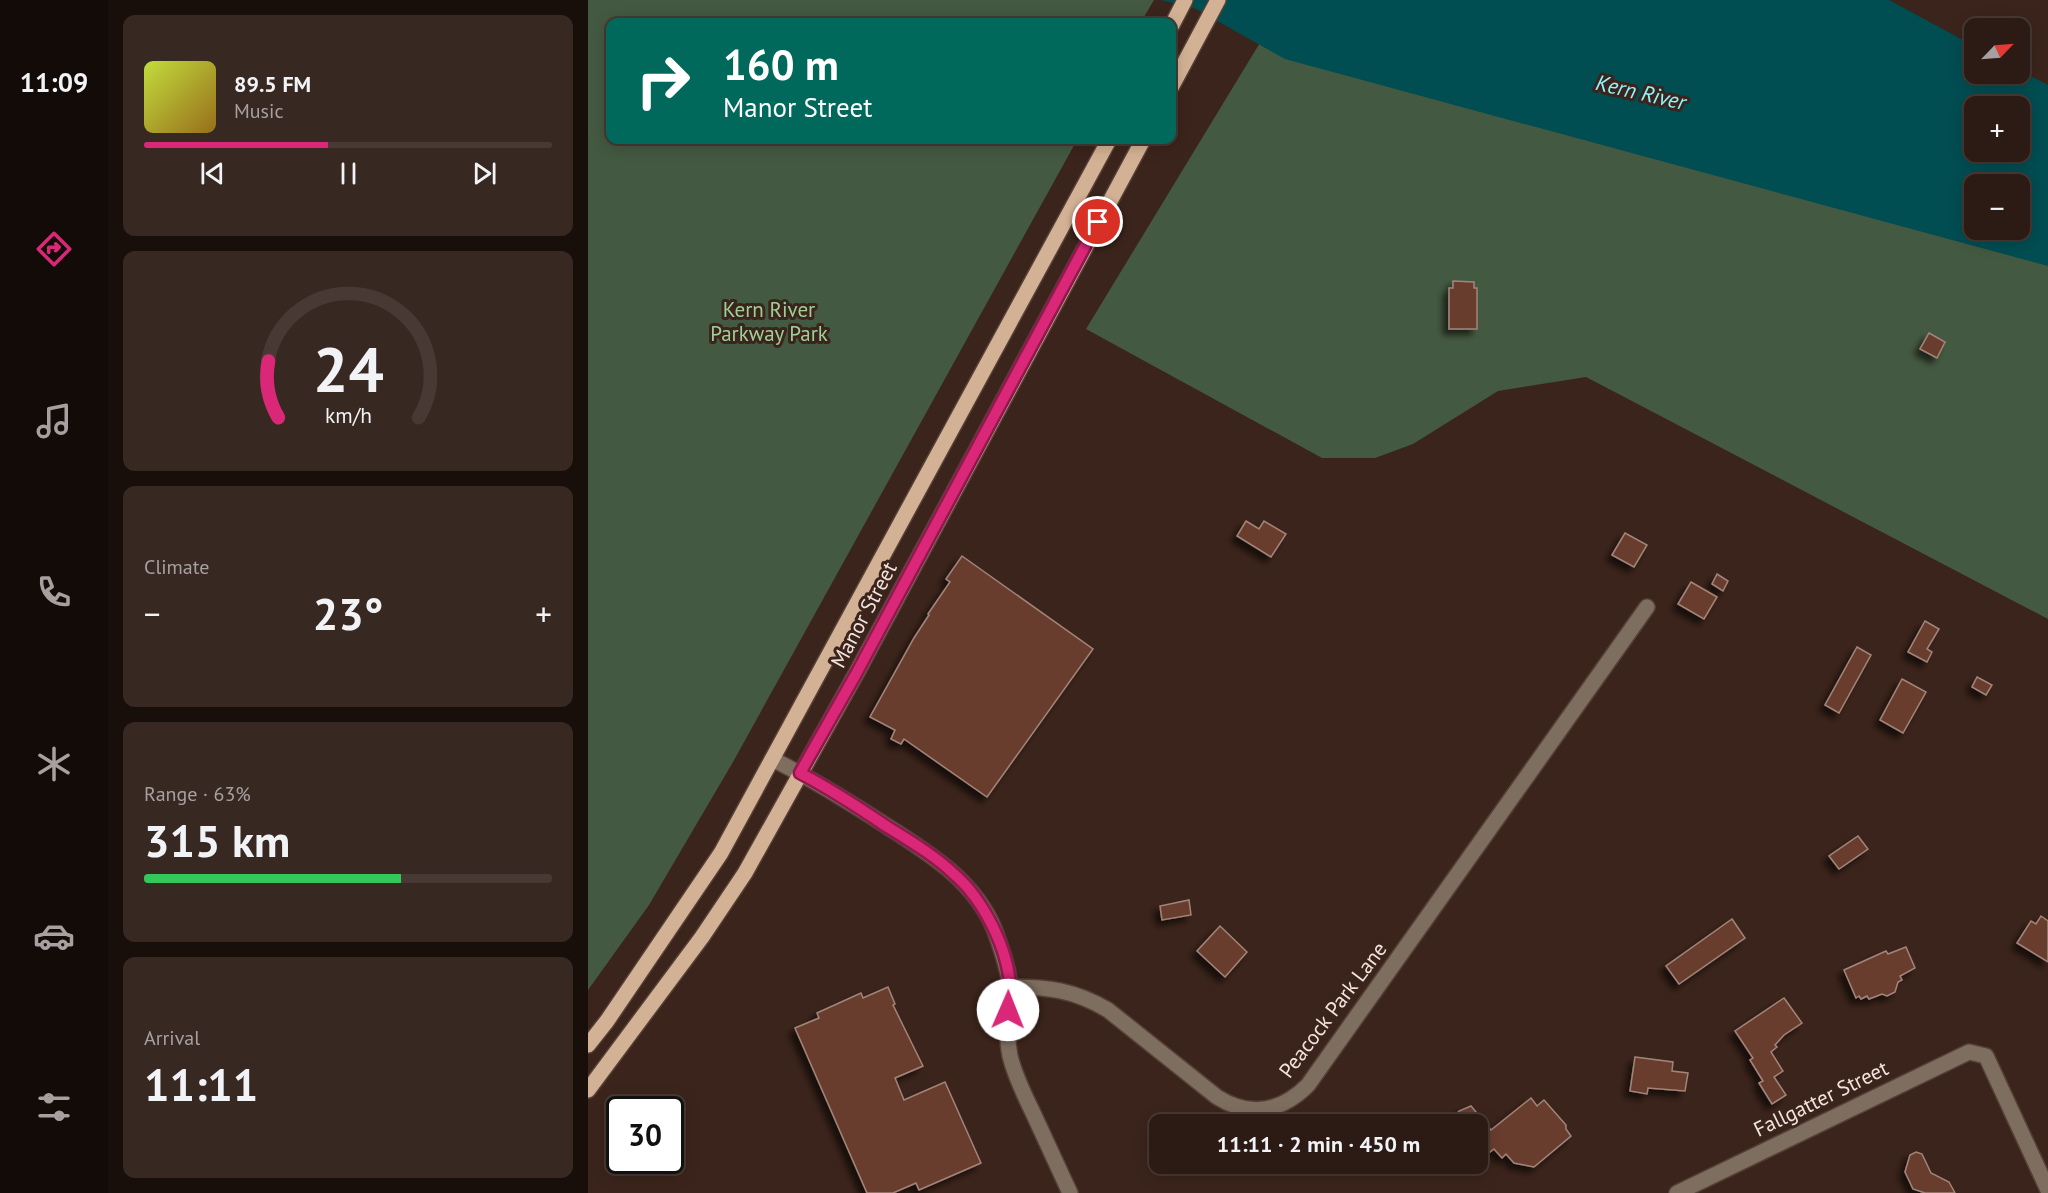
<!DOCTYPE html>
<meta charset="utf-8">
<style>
:root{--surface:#2c1b14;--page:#382822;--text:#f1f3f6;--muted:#a6a1a0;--line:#483934;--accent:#db2777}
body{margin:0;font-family:"PT Sans",sans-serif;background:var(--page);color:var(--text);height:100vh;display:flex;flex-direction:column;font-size:22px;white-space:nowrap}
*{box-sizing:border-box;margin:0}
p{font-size:20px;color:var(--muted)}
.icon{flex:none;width:33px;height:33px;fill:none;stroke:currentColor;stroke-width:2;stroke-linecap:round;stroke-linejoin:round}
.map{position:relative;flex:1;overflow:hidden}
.panel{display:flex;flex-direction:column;gap:15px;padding:15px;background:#180f0b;width:480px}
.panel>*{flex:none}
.hud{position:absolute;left:18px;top:18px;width:570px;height:126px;border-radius:12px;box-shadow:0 3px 15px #0003,0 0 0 2px var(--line);background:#00695c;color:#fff;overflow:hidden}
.needle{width:39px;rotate:65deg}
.controls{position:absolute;left:1376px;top:18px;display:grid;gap:12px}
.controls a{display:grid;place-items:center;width:66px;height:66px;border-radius:12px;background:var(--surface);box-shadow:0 3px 15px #0003,0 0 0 2px var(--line);font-size:30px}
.speed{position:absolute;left:18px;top:1096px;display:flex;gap:12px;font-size:30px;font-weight:700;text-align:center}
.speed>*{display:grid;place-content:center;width:78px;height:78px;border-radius:50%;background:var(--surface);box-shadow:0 3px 15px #0003,0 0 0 2px var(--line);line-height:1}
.speed .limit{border:3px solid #111;border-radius:9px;background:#fff;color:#111}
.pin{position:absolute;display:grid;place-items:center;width:51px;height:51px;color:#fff;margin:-26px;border:3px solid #fff;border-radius:50%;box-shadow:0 2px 6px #0007}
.me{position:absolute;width:66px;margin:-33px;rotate:1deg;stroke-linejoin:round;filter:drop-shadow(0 0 4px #0008)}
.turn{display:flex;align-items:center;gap:21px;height:126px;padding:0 18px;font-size:27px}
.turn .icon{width:78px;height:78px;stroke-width:2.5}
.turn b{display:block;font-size:42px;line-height:51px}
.big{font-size:45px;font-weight:700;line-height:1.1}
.panel .tile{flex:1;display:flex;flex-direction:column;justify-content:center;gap:9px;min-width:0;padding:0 21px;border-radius:12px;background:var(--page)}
.panel .dial{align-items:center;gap:0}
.dial svg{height:156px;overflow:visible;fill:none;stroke:var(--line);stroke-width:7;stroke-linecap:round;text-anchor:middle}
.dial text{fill:var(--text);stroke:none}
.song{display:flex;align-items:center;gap:18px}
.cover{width:72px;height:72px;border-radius:9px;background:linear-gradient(135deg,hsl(70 70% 55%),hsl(40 70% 35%))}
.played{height:6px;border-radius:3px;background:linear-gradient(90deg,var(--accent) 45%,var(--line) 45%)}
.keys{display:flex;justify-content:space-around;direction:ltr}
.heat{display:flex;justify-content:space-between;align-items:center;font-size:33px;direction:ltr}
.charge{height:9px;border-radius:4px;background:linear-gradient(90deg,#34c759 63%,var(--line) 0)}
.trip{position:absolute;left:561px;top:1114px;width:339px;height:60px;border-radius:12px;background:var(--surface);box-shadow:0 3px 15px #0003,0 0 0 2px var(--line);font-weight:700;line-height:60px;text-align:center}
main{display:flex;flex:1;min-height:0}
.tabs{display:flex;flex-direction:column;width:108px;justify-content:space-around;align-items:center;background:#120b08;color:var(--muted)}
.tabs .icon{width:42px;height:42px}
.tabs .current{color:var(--accent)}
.tabs b{font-size:27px;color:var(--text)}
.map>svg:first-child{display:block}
</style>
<main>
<nav class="tabs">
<b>11:09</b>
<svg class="icon current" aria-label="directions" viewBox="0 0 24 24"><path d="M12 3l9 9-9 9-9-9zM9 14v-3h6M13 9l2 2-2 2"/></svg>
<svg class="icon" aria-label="music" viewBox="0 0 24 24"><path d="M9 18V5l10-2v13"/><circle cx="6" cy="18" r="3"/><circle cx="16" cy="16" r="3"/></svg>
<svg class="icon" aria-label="phone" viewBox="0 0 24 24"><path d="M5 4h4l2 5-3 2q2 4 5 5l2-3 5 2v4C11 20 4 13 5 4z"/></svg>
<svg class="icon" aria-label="climate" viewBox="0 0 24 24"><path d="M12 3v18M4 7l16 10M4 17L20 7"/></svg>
<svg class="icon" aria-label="car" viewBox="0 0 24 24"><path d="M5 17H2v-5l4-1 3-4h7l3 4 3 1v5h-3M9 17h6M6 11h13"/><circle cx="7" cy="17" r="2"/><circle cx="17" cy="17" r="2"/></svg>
<svg class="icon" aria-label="filters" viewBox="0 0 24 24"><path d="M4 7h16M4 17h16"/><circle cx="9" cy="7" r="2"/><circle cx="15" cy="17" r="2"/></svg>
</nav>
<section class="panel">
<div class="tile">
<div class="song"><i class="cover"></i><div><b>89.5 FM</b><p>Music</p></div></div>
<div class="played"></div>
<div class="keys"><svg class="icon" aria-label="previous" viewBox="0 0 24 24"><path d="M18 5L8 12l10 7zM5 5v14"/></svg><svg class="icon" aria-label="pause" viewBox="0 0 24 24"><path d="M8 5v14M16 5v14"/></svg><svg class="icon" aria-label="next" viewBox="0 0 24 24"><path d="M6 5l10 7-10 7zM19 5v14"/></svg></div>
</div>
<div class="tile dial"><svg viewBox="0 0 100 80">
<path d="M14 69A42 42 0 1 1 86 69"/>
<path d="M14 69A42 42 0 0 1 9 40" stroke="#db2777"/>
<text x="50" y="56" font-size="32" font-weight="700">24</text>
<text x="50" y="72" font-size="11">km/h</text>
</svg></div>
<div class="tile"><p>Climate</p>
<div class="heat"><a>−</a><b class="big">23°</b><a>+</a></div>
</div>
<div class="tile"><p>Range · 63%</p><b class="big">315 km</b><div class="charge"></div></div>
<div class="tile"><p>Arrival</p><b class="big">11:11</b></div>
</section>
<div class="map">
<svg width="1460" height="1193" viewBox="0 0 1460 1193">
<defs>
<filter id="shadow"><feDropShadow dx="-5.5" dy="5.5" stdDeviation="3" flood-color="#0009"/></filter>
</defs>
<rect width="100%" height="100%" fill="#3b241b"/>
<g fill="#445941" fill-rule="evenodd">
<path d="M0 0H566L553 22H22V140H489L145 762 61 905 0 990Z"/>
<path d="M698 0 1386 152H1431L1460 130V619L998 377 910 391 825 444 787 458H734L498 329ZM1386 184H1431V230H1386Z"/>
</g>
<path fill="#004d52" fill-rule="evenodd" d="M573 0H1301L1386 46V74H1431V70L1460 85V266L697 59 608 9ZM1386 106H1431V152H1386ZM1386 184H1431V230H1386Z"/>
<g fill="#683d2d" stroke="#a2857a" stroke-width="1.5" filter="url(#shadow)">
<path d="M865 281 886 282V288H889V329H861V288H865Z"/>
<path d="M1341 333 1357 342 1349 358 1332 349Z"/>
<path d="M658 521 671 529 676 521 698 534 683 557 649 536Z"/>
<path d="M1037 533 1059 545 1046 567 1024 555Z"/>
<path d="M374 556 505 649 399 797 316 739 313 744 303 739 307 730 282 717 326 638 341 615 340 614 362 582 358 579Z"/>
<path d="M1129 574 1140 581 1135 591 1124 584Z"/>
<path d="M1103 582 1129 597 1116 619 1090 604Z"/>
<path d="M1337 621 1351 629 1339 649 1344 652 1339 662 1320 652Z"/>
<path d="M1269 647 1283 655 1251 713 1237 705Z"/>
<path d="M1389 677 1404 685 1398 695 1384 687Z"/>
<path d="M1314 679 1338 692 1315 733 1292 720Z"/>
<path d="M1270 836 1280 849 1251 869 1241 856Z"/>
<path d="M601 900 603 915 574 920 572 906Z"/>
<path d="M1453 916 1460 921V962L1429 943 1443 921 1448 924Z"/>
<path d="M1144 919 1157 938 1091 984 1078 966Z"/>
<path d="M632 926 659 952 637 977 609 951Z"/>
<path d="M1318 947 1327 968 1312 976 1314 980 1310 982 1307 992 1299 996 1294 994 1281 999 1279 996 1273 999 1271 996 1268 998 1256 970 1298 951 1300 954Z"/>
<path d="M300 987 307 1004 305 1005 335 1066 307 1078 316 1100 357 1082 393 1163 331 1190 328 1183 305 1193H279L207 1028 231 1018 229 1013 273 993 275 998Z"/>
<path d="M1196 998 1214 1023 1196 1035 1187 1045 1189 1047 1183 1052 1195 1071 1186 1077 1198 1095 1184 1104 1171 1083 1175 1081 1162 1060 1165 1058 1147 1031Z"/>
<path d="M1047 1057 1085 1062 1084 1071 1100 1073 1097 1091 1060 1088 1059 1094 1042 1091Z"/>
<path d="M943 1098 949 1106 956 1100 978 1125V1129L983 1136 946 1167 926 1163 918 1154 914 1158 906 1149 897 1156 890 1146V1125H860L871 1111 883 1106 903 1130Z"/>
<path d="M1328 1152 1334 1154 1343 1173 1361 1182 1367 1193H1337L1325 1189 1317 1172 1322 1155Z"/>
</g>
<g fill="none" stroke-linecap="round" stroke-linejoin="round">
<defs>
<g id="minor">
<path d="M184 759C223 778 258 800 294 823 338 851 387 880 407 931 413 948 421 969 422 988 422 1011 417 1033 422 1056 427 1077 437 1096 446 1115 458 1141 470 1167 482 1193"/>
<path d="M422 987C461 987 486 990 520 1010L629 1097C662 1118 693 1112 720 1085L1059 607"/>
<path d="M1089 1193 1381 1052 1398 1056 1460 1190"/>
</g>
<g id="major">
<path d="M584 25 597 0"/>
<path d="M584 86 630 0"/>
<path d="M0 1045 19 1021 133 853 521 140"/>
<path d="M0 1090 114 937 157 873 268 674 555 140"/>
</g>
</defs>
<use href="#minor" stroke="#553f36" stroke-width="18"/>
<use href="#major" stroke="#553f36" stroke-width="18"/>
<use href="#minor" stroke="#7e6e60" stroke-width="15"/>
<use href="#major" stroke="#d3b194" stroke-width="15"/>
</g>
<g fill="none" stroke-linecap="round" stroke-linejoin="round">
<defs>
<path id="route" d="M420 1010C421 1003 422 995 422 987 420 948 395 899 366 874 346 855 322 841 298 826 270 807 242 789 212 773L268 674 510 222"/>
</defs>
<use href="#route" stroke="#8e194d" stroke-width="15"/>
<use href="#route" stroke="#db2777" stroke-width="10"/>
</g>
<g text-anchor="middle" stroke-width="6" stroke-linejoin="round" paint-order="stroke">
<g font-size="21" fill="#9cd096" stroke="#3b241b">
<text x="181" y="317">Kern River<tspan x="181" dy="24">Parkway Park</tspan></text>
</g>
<g font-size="21" fill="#f4e4de" stroke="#3b241b">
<text transform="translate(276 615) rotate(-62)" y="7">Manor Street</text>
<text transform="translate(745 1010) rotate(-53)" y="7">Peacock Park Lane</text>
<text transform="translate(1233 1099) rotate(-26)" y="7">Fallgatter Street</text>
</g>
<g font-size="22" font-style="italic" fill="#8ff5fc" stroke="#3b241b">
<text transform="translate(1053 92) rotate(13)" y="8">Kern River</text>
</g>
</g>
</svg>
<div class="controls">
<a><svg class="needle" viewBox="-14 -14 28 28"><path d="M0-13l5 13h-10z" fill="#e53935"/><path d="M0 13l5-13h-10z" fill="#a6a1a0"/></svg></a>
<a>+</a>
<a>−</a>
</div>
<div class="speed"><div class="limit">30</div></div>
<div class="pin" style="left:510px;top:222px;background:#d93025"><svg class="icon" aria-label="arrive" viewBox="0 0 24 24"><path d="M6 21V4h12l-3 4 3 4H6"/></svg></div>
<svg class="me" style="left:420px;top:1010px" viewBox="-20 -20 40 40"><circle r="19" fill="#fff"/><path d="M0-13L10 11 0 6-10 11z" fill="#db2777"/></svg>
<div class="trip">11:11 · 2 min · 450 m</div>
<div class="hud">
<div class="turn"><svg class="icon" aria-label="right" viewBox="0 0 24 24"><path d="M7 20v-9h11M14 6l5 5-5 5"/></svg><div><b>160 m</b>Manor Street</div></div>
</div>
</div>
</main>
